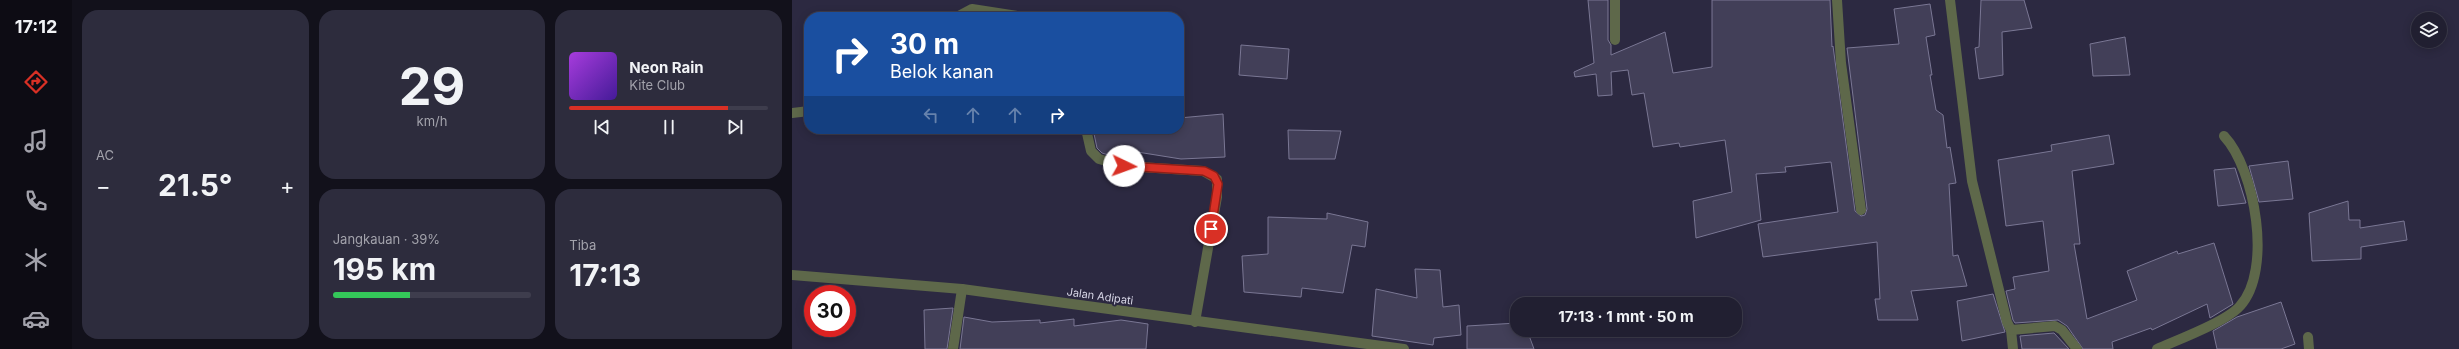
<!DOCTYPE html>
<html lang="id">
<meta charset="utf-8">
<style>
:root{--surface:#211f31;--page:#2d2c3d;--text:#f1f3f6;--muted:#a2a2ab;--line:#3e3d4d;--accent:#d93025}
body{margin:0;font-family:Inter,sans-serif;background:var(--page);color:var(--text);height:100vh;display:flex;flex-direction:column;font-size:15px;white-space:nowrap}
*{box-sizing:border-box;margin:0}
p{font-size:13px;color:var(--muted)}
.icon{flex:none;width:22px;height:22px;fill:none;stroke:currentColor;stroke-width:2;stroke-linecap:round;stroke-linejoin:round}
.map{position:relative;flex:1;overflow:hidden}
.sheet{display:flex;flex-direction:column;gap:10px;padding:10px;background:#12111b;width:720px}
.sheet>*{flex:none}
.guide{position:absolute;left:12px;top:12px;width:380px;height:122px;border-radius:16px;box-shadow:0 2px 10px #0003,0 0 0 1px var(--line);background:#1a4fa0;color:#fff;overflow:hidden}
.fabs{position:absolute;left:1619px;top:12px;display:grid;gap:8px}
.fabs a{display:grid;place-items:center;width:36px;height:36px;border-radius:50%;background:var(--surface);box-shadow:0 2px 10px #0003,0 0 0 1px var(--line);font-size:20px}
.speed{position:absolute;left:12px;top:285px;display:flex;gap:8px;font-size:20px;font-weight:700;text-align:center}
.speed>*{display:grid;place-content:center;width:52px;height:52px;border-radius:50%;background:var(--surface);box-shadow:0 2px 10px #0003,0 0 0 1px var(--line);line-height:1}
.speed .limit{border:6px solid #d22;background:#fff;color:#111}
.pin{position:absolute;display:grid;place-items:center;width:34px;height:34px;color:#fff;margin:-17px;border:2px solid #fff;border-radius:50%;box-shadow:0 1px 4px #0007}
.me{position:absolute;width:44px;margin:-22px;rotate:93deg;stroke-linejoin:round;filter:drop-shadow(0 0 3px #0008)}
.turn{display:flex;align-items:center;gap:14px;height:84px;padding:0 20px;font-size:18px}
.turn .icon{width:52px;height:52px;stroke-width:2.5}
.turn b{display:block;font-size:28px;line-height:34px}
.lanes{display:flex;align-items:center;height:38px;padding:0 20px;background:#0003;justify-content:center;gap:20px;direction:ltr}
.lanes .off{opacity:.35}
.big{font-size:30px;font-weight:700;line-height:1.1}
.sheet .tile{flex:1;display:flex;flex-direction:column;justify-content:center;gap:6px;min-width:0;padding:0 14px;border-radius:16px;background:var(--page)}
.sheet .dial{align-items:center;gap:0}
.dial b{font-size:52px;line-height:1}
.song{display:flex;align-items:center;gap:12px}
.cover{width:48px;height:48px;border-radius:6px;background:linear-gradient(135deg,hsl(280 70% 55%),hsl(260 70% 35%))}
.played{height:4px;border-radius:2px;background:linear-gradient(90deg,var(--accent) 80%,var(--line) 80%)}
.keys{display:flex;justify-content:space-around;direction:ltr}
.heat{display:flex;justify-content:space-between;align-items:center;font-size:22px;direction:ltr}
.charge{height:6px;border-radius:3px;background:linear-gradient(90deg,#34c759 39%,var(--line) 0)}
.sheet .tiles{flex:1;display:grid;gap:10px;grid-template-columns:repeat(3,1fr)}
.tile:first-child{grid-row:span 2}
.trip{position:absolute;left:718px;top:297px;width:232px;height:40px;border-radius:16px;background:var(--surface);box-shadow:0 2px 10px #0003,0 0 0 1px var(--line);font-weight:700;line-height:40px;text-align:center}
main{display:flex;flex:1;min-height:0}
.tab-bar{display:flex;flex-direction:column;width:72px;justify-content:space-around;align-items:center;background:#0d0c14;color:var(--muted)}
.tab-bar .icon{width:28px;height:28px}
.tab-bar .selected{color:var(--accent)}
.tab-bar b{font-size:18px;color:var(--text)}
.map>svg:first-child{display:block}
</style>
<main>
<nav class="tab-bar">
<b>17:12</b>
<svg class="icon selected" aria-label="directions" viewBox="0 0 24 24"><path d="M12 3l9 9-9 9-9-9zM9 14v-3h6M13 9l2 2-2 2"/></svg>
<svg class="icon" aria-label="music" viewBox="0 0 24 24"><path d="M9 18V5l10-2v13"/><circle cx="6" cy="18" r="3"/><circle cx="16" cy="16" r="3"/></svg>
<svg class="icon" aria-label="phone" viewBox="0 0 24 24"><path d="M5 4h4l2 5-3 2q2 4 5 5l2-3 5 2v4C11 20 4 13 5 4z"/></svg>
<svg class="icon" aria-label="climate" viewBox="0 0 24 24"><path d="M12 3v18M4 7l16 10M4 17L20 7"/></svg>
<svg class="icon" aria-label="car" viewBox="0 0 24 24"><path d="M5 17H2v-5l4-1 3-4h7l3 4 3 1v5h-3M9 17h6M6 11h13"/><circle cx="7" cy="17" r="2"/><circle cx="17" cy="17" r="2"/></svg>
</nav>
<section class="sheet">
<div class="tiles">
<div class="tile"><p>AC</p>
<div class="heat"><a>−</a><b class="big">21.5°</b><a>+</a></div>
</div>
<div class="tile dial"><b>29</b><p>km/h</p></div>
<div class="tile">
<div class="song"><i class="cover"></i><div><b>Neon Rain</b><p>Kite Club</p></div></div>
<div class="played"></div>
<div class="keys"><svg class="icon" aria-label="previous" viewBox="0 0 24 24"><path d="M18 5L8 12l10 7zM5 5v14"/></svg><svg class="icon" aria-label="pause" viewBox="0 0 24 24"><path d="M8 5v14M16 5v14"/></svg><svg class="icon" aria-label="next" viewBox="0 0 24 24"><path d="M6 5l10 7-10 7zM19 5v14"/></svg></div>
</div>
<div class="tile"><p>Jangkauan · 39%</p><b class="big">195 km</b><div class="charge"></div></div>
<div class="tile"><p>Tiba</p><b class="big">17:13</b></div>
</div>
</section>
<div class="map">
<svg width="1667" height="349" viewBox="0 0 1667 349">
<rect width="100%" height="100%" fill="#2c2941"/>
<g fill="#423f58" stroke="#7a7794">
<path d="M796 0H816V40L819 45V55L873 32 881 73 920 67V0H1038L1040 47 1041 46 1063 211 1069 216 1073 215 1075 209 1055 48 1107 44 1102 9 1138 4 1143 35 1134 37 1140 75H1138L1144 110 1151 115 1155 148 1158 147 1164 183 1157 184 1161 256 1166 255 1175 286 1119 291 1126 320H1086L1083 299H1088L1085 242 971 257 966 224 1046 212 1039 162 993 167 994 172 964 174 969 220 904 238 901 201 940 192 933 140 888 147 887 143 861 147 852 93 840 95 836 70 819 72 820 95 806 96 804 74 783 77 782 72 802 63Z"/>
<path d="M1189 0H1232L1240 28 1210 32 1211 75 1187 79 1183 48 1187 47Z"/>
<path d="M1333 37 1338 75 1301 76 1298 44Z"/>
<path d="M449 45 497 49 495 79 447 75Z"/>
<path d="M431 114 433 157 389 159 339 151 338 159H330L310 153 305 148 301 129 365 132 366 129H387V118Z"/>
<path d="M496 130 549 131 543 159H497Z"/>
<path d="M1317 135 1322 164 1280 171 1288 244H1282L1295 319 1345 300 1335 271 1385 251 1386 254 1422 243 1441 304 1418 318 1415 304 1360 330 1359 328 1320 342 1321 349H1291L1275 326 1266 320 1223 323 1221 320 1214 291 1223 289 1221 277 1257 271 1251 221 1214 226 1206 160 1260 151 1259 145Z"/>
<path d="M1496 161 1501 199 1467 202 1457 166Z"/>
<path d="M1443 168 1454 203 1426 206 1422 170Z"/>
<path d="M1556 201 1557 220H1568V228L1612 221 1615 240 1569 247V259L1520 261 1517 213Z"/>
<path d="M535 213 576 222 573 247 560 245 551 293 510 288 509 297 452 292 450 256 476 254V217L535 219Z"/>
<path d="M623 269 648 270 651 307 667 305 669 335 642 338 641 345 580 336 584 289 625 298Z"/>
<path d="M1201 294 1213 332 1170 341 1165 301Z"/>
<path d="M1489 302 1503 344 1489 349H1425L1421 331 1445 317Z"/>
<path d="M161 308 155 349H133L132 310Z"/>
<path d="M172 317 200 322 248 320V323L282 319V326L329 320 356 324 354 349H168Z"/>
<path d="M725 323V330H735L742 349H675V326Z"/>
<path d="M1262 333 1277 349H1230L1228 336Z"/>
</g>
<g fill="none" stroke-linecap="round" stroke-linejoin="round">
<g stroke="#5e684a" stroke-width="10">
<path d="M1045 0 1049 63 1069 210"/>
<path d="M1158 0 1180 181 1215 322 1219 330 1221 349"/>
<path d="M165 17 180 9 232 17"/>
<path d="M823 40V0"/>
<path d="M0 113 17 111"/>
<path d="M294 129 299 151 307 159 332 166 411 171 425 179V197L403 322"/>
<path d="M0 275 170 289 612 349"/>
<path d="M1219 330 1263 326 1270 330 1285 349"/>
<path d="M1516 337 1517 349"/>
<path d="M161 349 170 289"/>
<path d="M1365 349C1385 340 1434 322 1448 306 1481 270 1463 169 1432 136"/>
</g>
</g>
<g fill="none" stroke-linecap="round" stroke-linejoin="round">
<defs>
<path id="route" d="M332 166 412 171 422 176 426 184 419 229"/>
</defs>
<use href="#route" stroke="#8d1f18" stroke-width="10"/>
<use href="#route" stroke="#d93025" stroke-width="7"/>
</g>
<g text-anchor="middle" stroke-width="4" stroke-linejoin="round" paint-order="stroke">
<g font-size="11" fill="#d7d6e6" stroke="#2c2941">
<text transform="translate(308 296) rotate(8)" y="4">Jalan Adipati</text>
</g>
</g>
</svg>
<div class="fabs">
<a><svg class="icon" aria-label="layers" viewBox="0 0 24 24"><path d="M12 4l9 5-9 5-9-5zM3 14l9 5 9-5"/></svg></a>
</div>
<div class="speed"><div class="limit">30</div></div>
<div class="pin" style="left:419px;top:229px;background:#d93025"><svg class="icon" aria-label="arrive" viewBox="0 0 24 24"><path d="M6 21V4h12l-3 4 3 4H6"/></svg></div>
<svg class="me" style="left:332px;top:166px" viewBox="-20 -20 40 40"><circle r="19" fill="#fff"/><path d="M0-13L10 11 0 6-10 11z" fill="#d93025"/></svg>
<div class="trip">17:13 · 1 mnt · 50 m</div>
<div class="guide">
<div class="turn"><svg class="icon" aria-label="right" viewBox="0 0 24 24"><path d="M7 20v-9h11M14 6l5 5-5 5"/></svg><div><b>30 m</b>Belok kanan</div></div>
<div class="lanes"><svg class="icon off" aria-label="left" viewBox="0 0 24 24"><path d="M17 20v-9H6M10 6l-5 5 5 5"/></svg><svg class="icon off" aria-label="ahead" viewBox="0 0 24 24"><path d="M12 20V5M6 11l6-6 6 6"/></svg><svg class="icon off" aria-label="ahead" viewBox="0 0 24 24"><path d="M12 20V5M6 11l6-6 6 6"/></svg><svg class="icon" aria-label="right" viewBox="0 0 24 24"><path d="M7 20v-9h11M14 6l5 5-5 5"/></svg></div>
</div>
</div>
</main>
